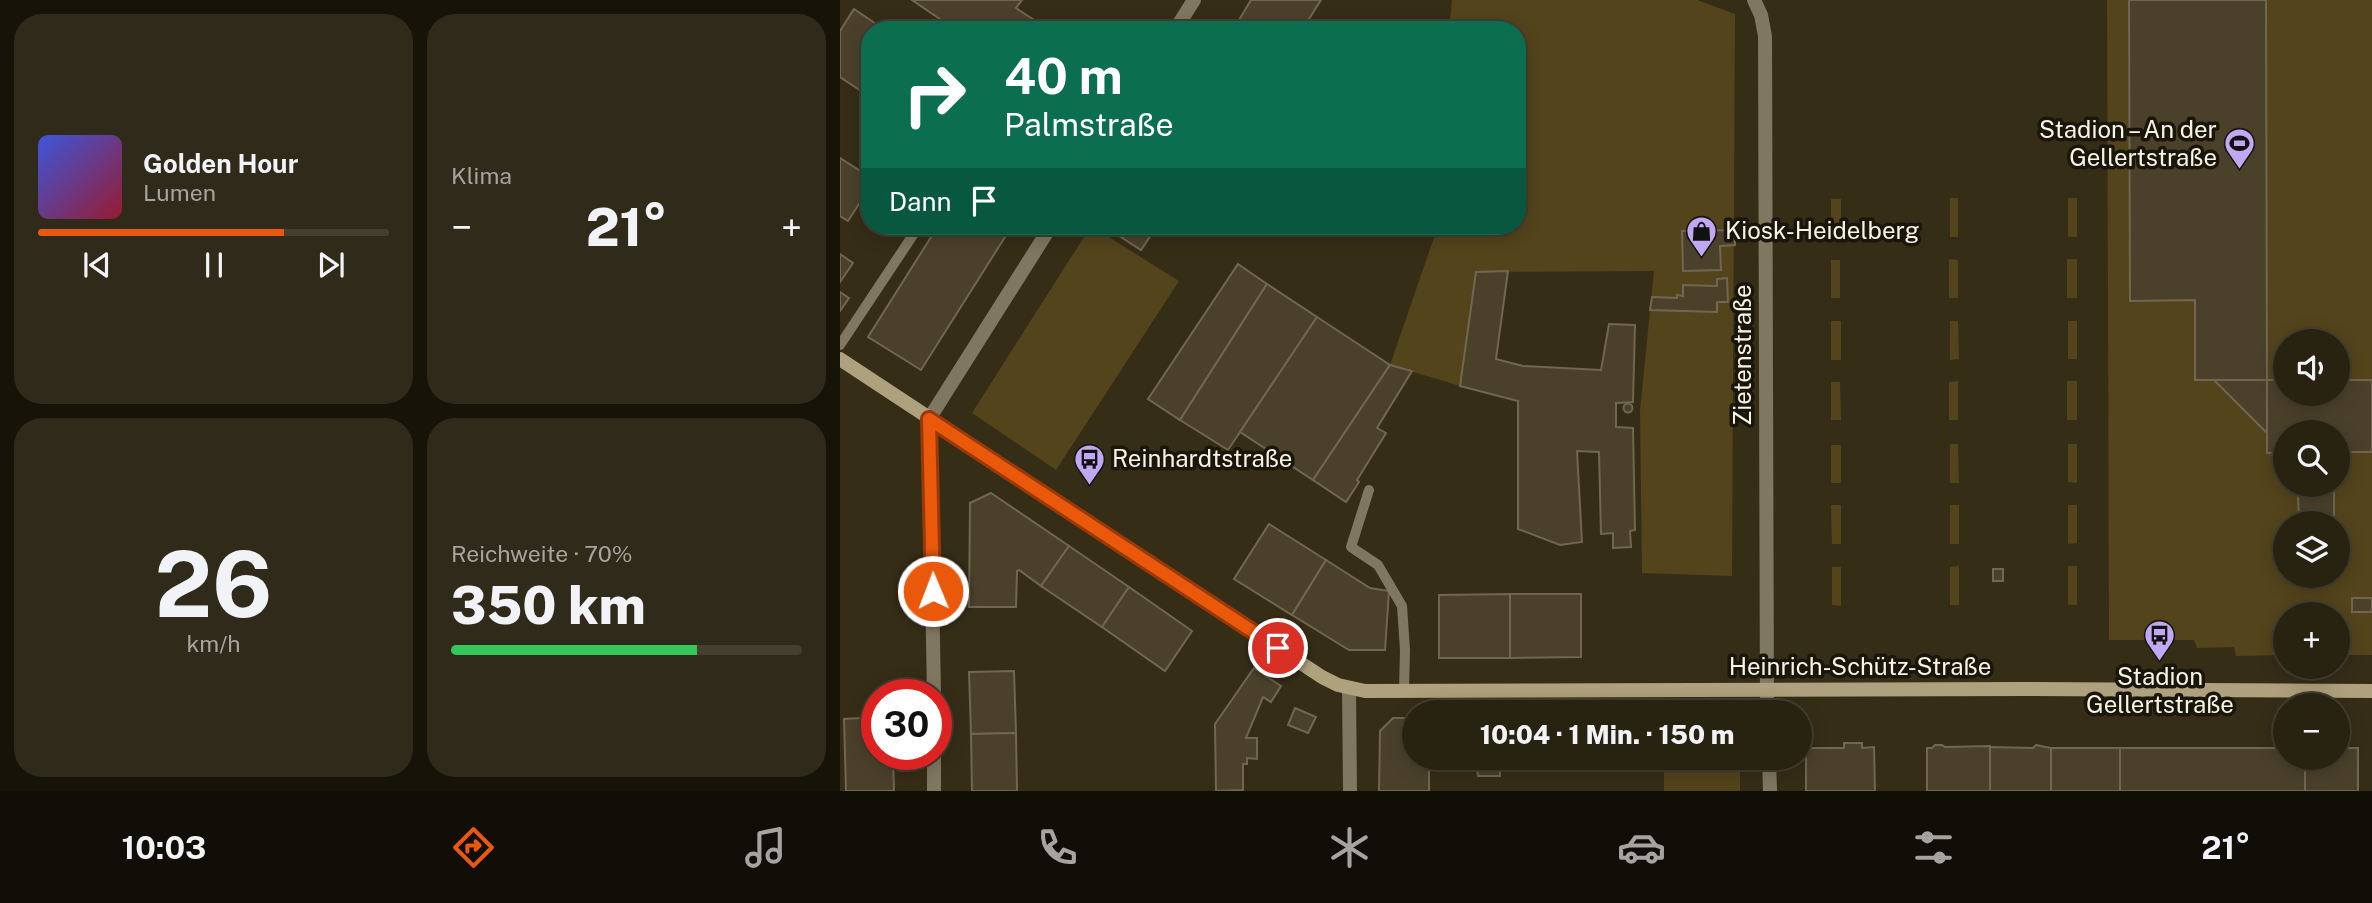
<!DOCTYPE html>
<html lang="de">
<meta charset="utf-8">
<style>
:root{--surface:#282211;--page:#302a1a;--text:#f1f3f6;--muted:#a5a49f;--line:#443f31;--accent:#ea580c}
body{margin:0;font-family:"Public Sans",sans-serif;background:var(--page);color:var(--text);height:100vh;display:flex;flex-direction:column;font-size:26px;white-space:nowrap}
*{box-sizing:border-box;margin:0}
p{font-size:23px;color:var(--muted)}
.icon{flex:none;width:38px;height:38px;fill:none;stroke:currentColor;stroke-width:2;stroke-linecap:round;stroke-linejoin:round}
.map{position:relative;flex:1;overflow:hidden}
.sheet{display:flex;flex-direction:column;gap:14px;padding:14px;background:#161309;width:840px}
.sheet>*{flex:none}
.top-card{position:absolute;left:21px;top:21px;width:665px;height:214px;border-radius:28px;box-shadow:0 4px 18px #0003,0 0 0 2px var(--line);background:#0b6e4f;color:#fff;overflow:hidden}
.controls{position:absolute;left:1433px;top:329px;display:grid;gap:14px}
.controls a{display:grid;place-items:center;width:77px;height:77px;border-radius:50%;background:var(--surface);box-shadow:0 4px 18px #0003,0 0 0 2px var(--line);font-size:35px}
.speed{position:absolute;left:21px;top:679px;display:flex;gap:14px;font-size:35px;font-weight:700;text-align:center}
.speed>*{display:grid;place-content:center;width:91px;height:91px;border-radius:50%;background:var(--surface);box-shadow:0 4px 18px #0003,0 0 0 2px var(--line);line-height:1}
.speed .limit{border:10px solid #d22;background:#fff;color:#111}
.pin{position:absolute;display:grid;place-items:center;width:60px;height:60px;color:#fff;margin:-30px;border:4px solid #fff;border-radius:50%;box-shadow:0 2px 7px #0007}
.me{position:absolute;width:77px;margin:-38px;rotate:359deg;stroke-linejoin:round;filter:drop-shadow(0 0 5px #0008)}
.turn{display:flex;align-items:center;gap:24px;height:147px;padding:0 28px;font-size:32px}
.turn .icon{width:91px;height:91px;stroke-width:2.5}
.turn b{display:block;font-size:49px;line-height:60px}
.then{display:flex;align-items:center;height:66px;padding:0 28px;background:#0003;gap:14px;font-size:26px}
.big{font-size:52px;font-weight:800;line-height:1.1}
.sheet .card{flex:1;display:flex;flex-direction:column;justify-content:center;gap:10px;min-width:0;padding:0 24px;border-radius:28px;background:var(--page)}
.sheet .dial{align-items:center;gap:0}
.dial b{font-size:91px;line-height:1}
.song{display:flex;align-items:center;gap:21px}
.cover{width:84px;height:84px;border-radius:10px;background:linear-gradient(135deg,hsl(230 70% 55%),hsl(350 70% 35%))}
.played{height:7px;border-radius:4px;background:linear-gradient(90deg,var(--accent) 70%,var(--line) 70%)}
.keys{display:flex;justify-content:space-around;direction:ltr}
.heat{display:flex;justify-content:space-between;align-items:center;font-size:38px;direction:ltr}
.charge{height:10px;border-radius:5px;background:linear-gradient(90deg,#34c759 70%,var(--line) 0)}
.sheet .tiles{flex:1;display:grid;gap:14px;grid-template-columns:repeat(2,1fr)}
.trip{position:absolute;left:562px;top:700px;width:410px;height:70px;border-radius:35px;background:var(--surface);box-shadow:0 4px 18px #0003,0 0 0 2px var(--line);font-weight:800;line-height:70px;text-align:center}
.dock{display:flex;height:112px;justify-content:space-around;align-items:center;background:#100e07;color:var(--muted)}
.dock .icon{width:49px;height:49px}
.dock .active{color:var(--accent)}
.dock b{font-size:32px;color:var(--text)}
main{display:flex;flex:1;min-height:0}
.map>svg:first-child{display:block}
</style>
<main>
<section class="sheet">
<div class="tiles">
<div class="card">
<div class="song"><i class="cover"></i><div><b>Golden Hour</b><p>Lumen</p></div></div>
<div class="played"></div>
<div class="keys"><svg class="icon" aria-label="previous" viewBox="0 0 24 24"><path d="M18 5L8 12l10 7zM5 5v14"/></svg><svg class="icon" aria-label="pause" viewBox="0 0 24 24"><path d="M8 5v14M16 5v14"/></svg><svg class="icon" aria-label="next" viewBox="0 0 24 24"><path d="M6 5l10 7-10 7zM19 5v14"/></svg></div>
</div>
<div class="card"><p>Klima</p>
<div class="heat"><a>−</a><b class="big">21°</b><a>+</a></div>
</div>
<div class="card dial"><b>26</b><p>km/h</p></div>
<div class="card"><p>Reichweite · 70%</p><b class="big">350 km</b><div class="charge"></div></div>
</div>
</section>
<div class="map">
<svg width="1532" height="791" viewBox="0 0 1532 791">
<rect width="100%" height="100%" fill="#362d17"/>
<g fill="#53441c" fill-rule="evenodd">
<path d="M612 0H857L895 14 892 576 802 573 800 411 814 271 637 272 620 386 550 365 598 226H677V30H606L610 20Z"/>
<path d="M1267 0H1532V655H1498V614H1446L1445 655 1396 656 1394 647 1357 648 1354 640H1269ZM1446 341H1498V394H1446ZM1446 432H1498V485H1446ZM1446 523H1498V576H1446Z"/>
<rect x="1110" y="198" width="8" height="39"/>
<rect x="1228" y="198" width="9" height="39"/>
<rect x="991" y="199" width="10" height="38"/>
<path d="M251 226 339 281 216 470 132 413Z"/>
<path d="M1109 259 1118 260V298H1109Z"/>
<rect x="1227" y="259" width="10" height="39"/>
<rect x="991" y="260" width="9" height="38"/>
<rect x="991" y="321" width="10" height="39"/>
<path d="M1110 321H1118L1119 359 1110 360Z"/>
<rect x="1228" y="321" width="9" height="38"/>
<path d="M1118 381V420H1109V382Z"/>
<rect x="1227" y="381" width="10" height="39"/>
<path d="M991 382H1000L1001 420H991Z"/>
<path d="M1110 444H1118L1119 483H1110Z"/>
<path d="M1228 444H1237V483L1228 482Z"/>
<rect x="991" y="445" width="10" height="38"/>
<path d="M991 505H1001V544H992Z"/>
<rect x="1110" y="505" width="9" height="39"/>
<path d="M1228 505H1237V543L1228 544Z"/>
<path d="M1119 566V605H1110V567Z"/>
<rect x="1228" y="566" width="9" height="39"/>
<path d="M992 567H1001V606L992 605Z"/>
<rect x="824" y="758" width="76" height="33"/>
</g>
<g fill="#4b412b" stroke="#716750" stroke-width="2">
<path d="M72 0H182L176 8 194 20 187 30H116Z"/>
<path d="M411 0H481L462 30H393Z"/>
<path d="M1289 0H1426L1427 380H1355V300L1290 301Z"/>
<path d="M14 9 45 30H30V97L0 77V31Z"/>
<path d="M0 158 30 177V187L8 221 0 216Z"/>
<path d="M98 226H172L81 370 28 337Z"/>
<path d="M264 226H317L301 250Z"/>
<path d="M895 230V245L880 246 881 270 843 271 842 231Z"/>
<path d="M0 254 13 263 0 282Z"/>
<path d="M398 264 427 284 340 420 308 399Z"/>
<path d="M668 271 656 359 683 366 761 370 769 324 795 325 793 402 776 403V427L793 428 795 530 790 531 791 547 773 548V533L761 534 759 452 737 451 742 542 720 545 678 529V401L620 386 636 272Z"/>
<path d="M887 278 888 302H877V312L810 310 812 297 837 298V295L843 296V285L877 286V279Z"/>
<path d="M427 284 477 317 388 450 340 420Z"/>
<path d="M0 292 9 298 0 311Z"/>
<path d="M477 317 550 365 473 480 400 432Z"/>
<path d="M550 365 572 371 537 428 546 433 517 480 519 482 506 502 473 480Z"/>
<path d="M1374 380H1427L1428 434Z"/>
<path d="M1427 380H1446V394H1498V380H1532V452H1498V432H1446V452L1427 453Z"/>
<circle cx="788" cy="408" r="4.5"/>
<path d="M1494 492V523H1459L1458 493Z"/>
<path d="M151 493 229 546 201 586 179 570 177 571 176 607H129L130 503Z"/>
<path d="M429 524 486 560 452 615 394 579Z"/>
<path d="M229 546 289 587 262 627 201 586Z"/>
<path d="M486 560 530 588 549 591 545 650H509L452 615Z"/>
<rect x="1153" y="569" width="10" height="12"/>
<path d="M289 587 352 631 325 671 262 627Z"/>
<path d="M670 594V658H599V595Z"/>
<path d="M670 594H741V657L670 658Z"/>
<rect x="1512" y="598" width="20" height="14"/>
<path d="M414 668 441 686 431 702 423 697 406 738H417V759L407 758V764H403V790L376 791 375 724Z"/>
<path d="M174 671 176 733 131 734 129 672Z"/>
<path d="M455 708 476 717 468 733 448 725Z"/>
<path d="M37 717V754H53L54 791H6L4 719Z"/>
<path d="M553 718H574V758H618V768L589 767V791H539L540 731Z"/>
<path d="M176 733 177 791H132L131 734Z"/>
<path d="M1004 743H1022V748L1034 747 1035 791H966V753L971 748H1004Z"/>
<path d="M1095 745H1102L1105 747 1150 746V791H1087V748H1092Z"/>
<path d="M1196 745 1211 748V791H1150V747L1193 748Z"/>
<rect x="1211" y="748" width="69" height="43"/>
<path d="M1280 748H1446V758H1465V791H1280Z"/>
<path d="M1498 748H1518V791H1465V758H1498Z"/>
<path d="M618 758H693V768H660V776H638L637 768H618Z"/>
</g>
<g fill="none" stroke-linecap="round" stroke-linejoin="round">
<g stroke="#807761" stroke-width="10">
<path d="M0 345 79 226"/>
<path d="M529 490 511 547 538 565 562 606 565 650 564 690"/>
</g>
<g stroke="#807761" stroke-width="14">
<path d="M335 30 354 0"/>
<path d="M509 688 510 791"/>
<path d="M94 695 89 419 211 226"/>
<path d="M94 754V791"/>
</g>
<g stroke="#807761" stroke-width="14">
<path d="M914 0 921 15 925 36 927 712"/>
<path d="M929 758 930 791"/>
</g>
<path stroke="#afa17d" stroke-width="14" d="M0 359 482 677 498 685 525 691 1184 689 1532 691"/>
</g>
<g fill="none" stroke-linecap="round" stroke-linejoin="round">
<defs>
<path id="route" d="M93 591 89 419 438 648"/>
</defs>
<use href="#route" stroke="#983908" stroke-width="18"/>
<use href="#route" stroke="#ea580c" stroke-width="12"/>
</g>
<defs>
<symbol id="stadium-pin" viewBox="-11 -11 22 30"><path d="M0 17L-7.5 6A9.5 9.5 0 1 1 7.5 6Z" fill="#c0a8f4" stroke="#19160c"/><path d="M0-5a6.5 5 0 1 0 0 10a6.5 5 0 1 0 0-10ZM-3.5-1.8h7v3.6h-7Z" fill="#111"/></symbol>
<symbol id="shop-pin" viewBox="-11 -11 22 30"><path d="M0 17L-7.5 6A9.5 9.5 0 1 1 7.5 6Z" fill="#c0a8f4" stroke="#19160c"/><path d="M-5-2.5h2.3a2.7 3.5 0 0 1 5.4 0H5L5.5 6h-11ZM-1.5-2.5h3a1.5 2.3 0 0 0-3 0Z" fill="#111"/></symbol>
<symbol id="bus-pin" viewBox="-11 -11 22 30"><path d="M0 17L-7.5 6A9.5 9.5 0 1 1 7.5 6Z" fill="#c0a8f4" stroke="#19160c"/><path d="M-5-6H5V4H4V6H2V4H-2V6H-4V4H-5ZM-3.5-4V0h7V-4ZM-3.5 1.2v1.5H-2V1.2ZM2 1.2v1.5H3.5V1.2Z" fill="#111"/></symbol>
</defs>
<g fill-rule="evenodd">
<use href="#stadium-pin" x="1382" y="126" width="35" height="47"/>
<use href="#shop-pin" x="844" y="214" width="35" height="47"/>
<use href="#bus-pin" x="232" y="442" width="35" height="47"/>
<use href="#bus-pin" x="1302" y="618" width="35" height="47"/>
</g>
<g text-anchor="middle" stroke-width="7" stroke-linejoin="round" paint-order="stroke">
<g font-size="24" fill="#f8f3e5" stroke="#19160c" text-anchor="start">
<text x="1377" y="138" text-anchor="end">Stadion – An der<tspan x="1377" dy="28">Gellertstraße</tspan></text>
<text x="885" y="239">Kiosk-Heidelberg</text>
<text x="272" y="467">Reinhardtstraße</text>
<text x="1320" y="685" text-anchor="middle">Stadion<tspan x="1320" dy="28">Gellertstraße</tspan></text>
</g>
<g font-size="24" fill="#f8f3e5" stroke="#19160c">
<text transform="translate(903 355) rotate(-90)" y="8">Zietenstraße</text>
<text x="1020" y="675">Heinrich-Schütz-Straße</text>
</g>
</g>
</svg>
<div class="controls">
<a><svg class="icon" aria-label="sound" viewBox="0 0 24 24"><path d="M4 9h4l5-4v14l-5-4H4zM17 9q2 3 0 6"/></svg></a>
<a><svg class="icon" aria-label="search" viewBox="0 0 24 24"><circle cx="10" cy="10" r="6"/><path d="M15 15l6 6"/></svg></a>
<a><svg class="icon" aria-label="layers" viewBox="0 0 24 24"><path d="M12 4l9 5-9 5-9-5zM3 14l9 5 9-5"/></svg></a>
<a>+</a>
<a>−</a>
</div>
<div class="speed"><div class="limit">30</div></div>
<div class="pin" style="left:438px;top:648px;background:#d93025"><svg class="icon" aria-label="arrive" viewBox="0 0 24 24"><path d="M6 21V4h12l-3 4 3 4H6"/></svg></div>
<svg class="me" style="left:93px;top:591px" viewBox="-20 -20 40 40"><circle r="17" fill="#ea580c" stroke="#fff" stroke-width="3"/><path d="M0-11L8 9 0 5-8 9z" fill="#fff"/></svg>
<div class="trip">10:04 · 1 Min. · 150 m</div>
<div class="top-card">
<div class="turn"><svg class="icon" aria-label="right" viewBox="0 0 24 24"><path d="M7 20v-9h11M14 6l5 5-5 5"/></svg><div><b>40 m</b>Palmstraße</div></div>
<div class="then">Dann<svg class="icon" aria-label="arrive" viewBox="0 0 24 24"><path d="M6 21V4h12l-3 4 3 4H6"/></svg></div>
</div>
</div>
</main>
<nav class="dock">
<b>10:03</b>
<svg class="icon active" aria-label="directions" viewBox="0 0 24 24"><path d="M12 3l9 9-9 9-9-9zM9 14v-3h6M13 9l2 2-2 2"/></svg>
<svg class="icon" aria-label="music" viewBox="0 0 24 24"><path d="M9 18V5l10-2v13"/><circle cx="6" cy="18" r="3"/><circle cx="16" cy="16" r="3"/></svg>
<svg class="icon" aria-label="phone" viewBox="0 0 24 24"><path d="M5 4h4l2 5-3 2q2 4 5 5l2-3 5 2v4C11 20 4 13 5 4z"/></svg>
<svg class="icon" aria-label="climate" viewBox="0 0 24 24"><path d="M12 3v18M4 7l16 10M4 17L20 7"/></svg>
<svg class="icon" aria-label="car" viewBox="0 0 24 24"><path d="M5 17H2v-5l4-1 3-4h7l3 4 3 1v5h-3M9 17h6M6 11h13"/><circle cx="7" cy="17" r="2"/><circle cx="17" cy="17" r="2"/></svg>
<svg class="icon" aria-label="filters" viewBox="0 0 24 24"><path d="M4 7h16M4 17h16"/><circle cx="9" cy="7" r="2"/><circle cx="15" cy="17" r="2"/></svg>
<b>21°</b>
</nav>
